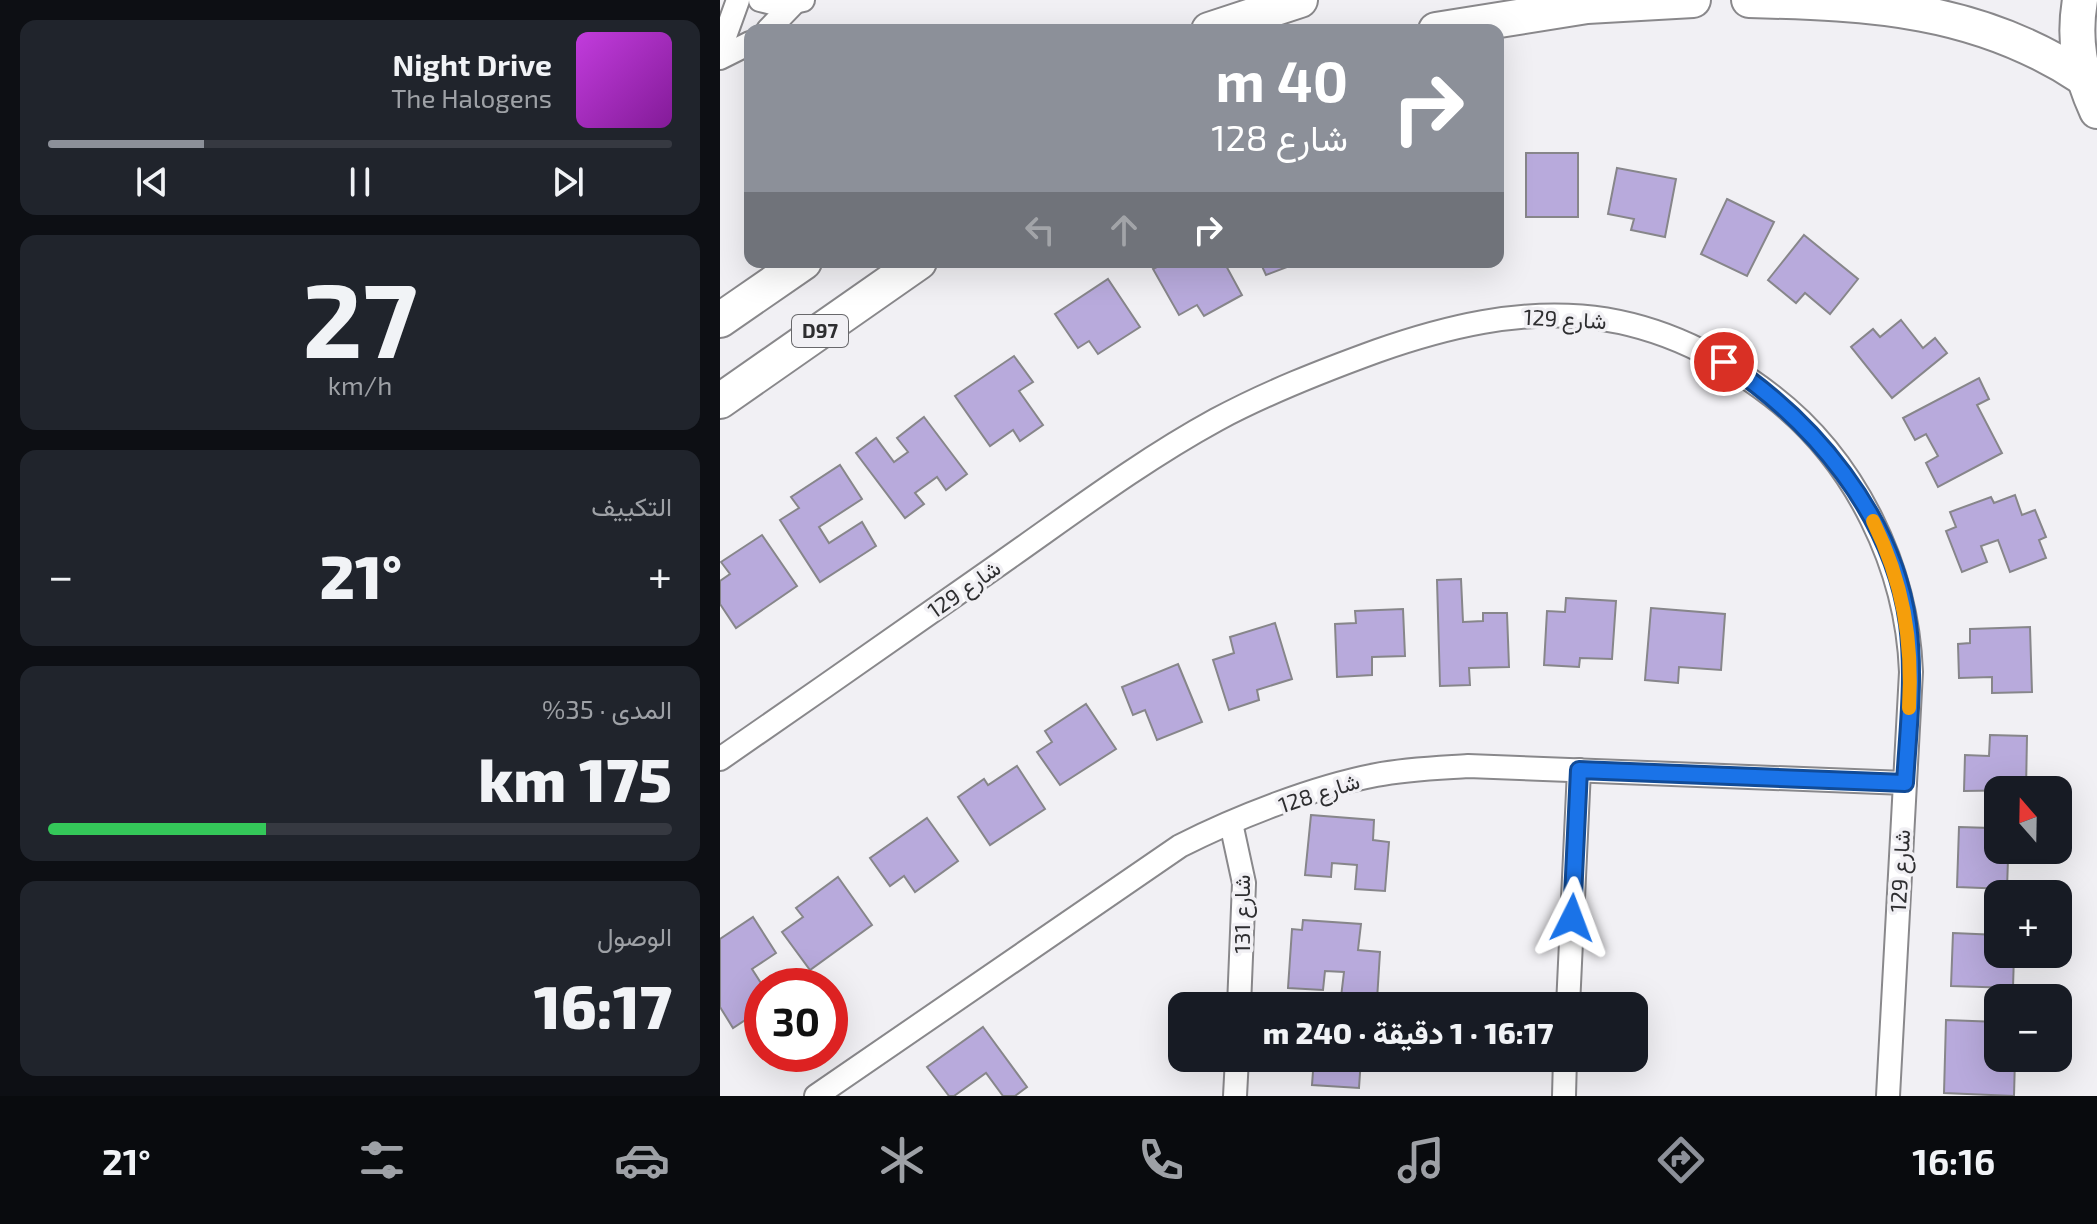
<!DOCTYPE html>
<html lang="ar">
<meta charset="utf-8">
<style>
:root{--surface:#171b24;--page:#20242c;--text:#f1f3f6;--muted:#9ea1a6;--line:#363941;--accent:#8c9099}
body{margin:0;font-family:"Exo 2",Vazirmatn,sans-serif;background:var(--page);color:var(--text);direction:rtl;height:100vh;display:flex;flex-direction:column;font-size:30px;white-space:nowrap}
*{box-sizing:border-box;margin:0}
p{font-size:26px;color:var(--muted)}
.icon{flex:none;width:44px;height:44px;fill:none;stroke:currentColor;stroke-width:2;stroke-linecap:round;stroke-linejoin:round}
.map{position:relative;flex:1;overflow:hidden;direction:ltr}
.details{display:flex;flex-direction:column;gap:20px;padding:20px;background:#0d0f14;width:720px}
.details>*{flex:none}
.hud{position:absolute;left:24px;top:24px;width:760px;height:244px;border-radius:16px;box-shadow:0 8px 32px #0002;direction:rtl;background:#8c9099;color:#fff;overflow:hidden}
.needle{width:52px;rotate:340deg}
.controls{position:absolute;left:1264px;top:776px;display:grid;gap:16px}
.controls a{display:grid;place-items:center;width:88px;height:88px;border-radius:16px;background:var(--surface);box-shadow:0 8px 32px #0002;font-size:40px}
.speed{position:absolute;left:24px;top:968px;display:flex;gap:16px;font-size:40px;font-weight:700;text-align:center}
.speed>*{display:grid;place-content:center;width:104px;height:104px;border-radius:50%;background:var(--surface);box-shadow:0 8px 32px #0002;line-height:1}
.speed .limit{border:12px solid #d22;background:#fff;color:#111}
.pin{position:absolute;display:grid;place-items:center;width:68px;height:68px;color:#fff;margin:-34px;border:4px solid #fff;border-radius:50%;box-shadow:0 2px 8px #0007}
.me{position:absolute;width:88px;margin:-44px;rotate:3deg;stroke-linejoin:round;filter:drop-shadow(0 0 6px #0008)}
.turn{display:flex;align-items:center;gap:28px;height:168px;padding:0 24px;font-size:36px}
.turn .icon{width:104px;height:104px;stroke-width:2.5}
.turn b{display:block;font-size:56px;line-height:68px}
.lanes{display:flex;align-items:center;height:76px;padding:0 24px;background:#0003;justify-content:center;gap:40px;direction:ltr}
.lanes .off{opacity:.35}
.big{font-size:60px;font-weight:800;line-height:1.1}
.details .widget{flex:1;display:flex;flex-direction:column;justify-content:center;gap:12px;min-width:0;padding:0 28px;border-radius:16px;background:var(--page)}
.details .dial{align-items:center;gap:0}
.dial b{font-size:104px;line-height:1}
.song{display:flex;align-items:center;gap:24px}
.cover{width:96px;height:96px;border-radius:12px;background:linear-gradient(135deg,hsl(290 70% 55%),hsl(290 70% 35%))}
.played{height:8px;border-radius:4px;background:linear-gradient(90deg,var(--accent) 25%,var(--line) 25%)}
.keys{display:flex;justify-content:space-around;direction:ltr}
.heat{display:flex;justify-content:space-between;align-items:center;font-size:44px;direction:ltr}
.charge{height:12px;border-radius:6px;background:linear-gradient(90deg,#34c759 35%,var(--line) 0)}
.trip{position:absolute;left:448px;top:992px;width:480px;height:80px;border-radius:16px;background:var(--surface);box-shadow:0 8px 32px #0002;font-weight:800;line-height:80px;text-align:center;direction:rtl}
.tab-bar{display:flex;height:128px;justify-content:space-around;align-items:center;background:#090b0e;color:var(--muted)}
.tab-bar .icon{width:56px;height:56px}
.tab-bar .selected{color:var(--accent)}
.tab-bar b{font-size:36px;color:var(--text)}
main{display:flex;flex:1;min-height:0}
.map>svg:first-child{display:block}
</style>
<main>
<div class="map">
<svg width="1377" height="1096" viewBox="0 0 1377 1096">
<rect width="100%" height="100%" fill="#f1f0f4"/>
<g fill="#b8aadc" stroke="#87868a" stroke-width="2">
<rect x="806" y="153" width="52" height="64"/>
<path d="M897 168 956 179 945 237 911 230 914 219 888 214Z"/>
<path d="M1007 199 1054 222 1027 276 981 254Z"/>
<path d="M1084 235 1138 279 1110 314 1085 293 1076 303 1048 280Z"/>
<path d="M446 262H504L522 295 484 316 477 305 459 315 433 269Z"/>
<path d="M540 262H580L546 275Z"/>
<path d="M388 279 420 327 378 354 369 341 358 348 335 314Z"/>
<path d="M1181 320 1203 348 1215 338 1227 353 1172 398 1131 347 1153 329 1160 337Z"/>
<path d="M294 356 313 382 299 391 323 425 300 441 293 430 270 446 235 396Z"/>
<path d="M1259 378 1269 399 1257 405 1282 453 1218 487 1206 463 1218 456 1206 434 1195 440 1183 418Z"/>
<path d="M204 417 247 474 226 490 217 477 195 493 204 504 185 518 136 453 156 438 174 462 188 452 177 438Z"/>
<path d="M120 465 142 499 99 527 109 543 142 522 156 546 100 582 60 520 79 508 71 497Z"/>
<path d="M1295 495 1302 515 1315 510 1326 537 1319 540 1326 558 1290 572 1278 540 1261 546 1267 562 1242 572 1226 531 1236 527 1230 512 1271 497 1274 503Z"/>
<path d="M42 535 77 586 16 628 0 604V581L10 574 1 562Z"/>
<path d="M741 579 743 622 763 621V613H787L789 667 749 668 750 685 720 686 717 580Z"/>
<path d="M846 598 896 601 892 659 860 658 859 667 824 665 827 611 845 612Z"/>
<path d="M931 608 1005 614 1001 670 959 667 958 683 925 680Z"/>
<path d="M683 609 685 656 652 657V675L617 677 615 624 636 623 635 611Z"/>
<path d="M555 623 572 679 537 690 539 700 509 710 493 660 514 653 510 637Z"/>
<path d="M1310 627 1312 692 1272 693V677L1239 678 1238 644 1250 643V629Z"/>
<path d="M458 664 482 722 437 740 425 710 413 715 402 687Z"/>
<path d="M366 704 396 749 340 785 317 752 332 742 325 731Z"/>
<path d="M1270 735 1307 736 1306 790 1244 791 1245 755 1269 756Z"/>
<path d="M297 766 325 809 270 845 238 797 264 779 268 785Z"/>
<path d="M591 815 654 820 653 840 669 842 665 891 635 889 637 865 612 863 611 877 585 875Z"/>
<path d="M207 818 238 861 195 892 184 876 170 886 150 858Z"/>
<path d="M1239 827 1271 828 1270 836H1278V850H1300L1299 859H1288L1287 889 1237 887Z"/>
<path d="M118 877 152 925 90 970 62 932 83 917 76 908Z"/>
<path d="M33 917 56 953 32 969 41 983 56 973 65 986H42V1009L13 1028 0 1007V939Z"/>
<path d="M583 920 641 924 638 950 660 952 657 1000 621 997 624 972 605 971 603 990 568 988 572 929 582 930Z"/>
<path d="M1233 933 1278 935V954H1294L1293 988 1231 986Z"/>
<path d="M1226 1020 1278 1022V1058H1295L1294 1096 1224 1093Z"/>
<path d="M263 1027 307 1087 295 1096H283L266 1073 234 1096H229L207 1067Z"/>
<path d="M594 1058H641L639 1088 592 1085Z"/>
</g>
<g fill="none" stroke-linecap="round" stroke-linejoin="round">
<defs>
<g id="minor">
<path d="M40 0 60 5 83 0"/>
<path d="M48 30 74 3"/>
<path d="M0 50 18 0"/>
<path d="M0 58 30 43"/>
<path d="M0 759C94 694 187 629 281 563 351 514 421 461 496 420 548 392 602 371 657 351 805 299 923 296 1052 396 1136 461 1187 567 1191 672L1168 1096"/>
<path d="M511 823 524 883 519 1006"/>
<path d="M848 1006 859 770"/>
<path d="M96 1096 460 846C517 817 594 787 656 775 686 769 717 768 748 766L1185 783"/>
<path d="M515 1096 517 1058"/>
<path d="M844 1096 845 1058"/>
</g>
<g id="primary">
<path d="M1029 0C1151 3 1257 8 1362 77"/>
<path d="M1360 0C1353 41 1360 74 1377 111"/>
<path d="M489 30 580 0"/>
<path d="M716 30 867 6 973 0"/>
<path d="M0 320 84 262"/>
<path d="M0 401 199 262"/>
</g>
</defs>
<use href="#minor" stroke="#89888b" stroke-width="26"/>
<use href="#primary" stroke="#89888b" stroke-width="38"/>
<use href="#minor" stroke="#fff" stroke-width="22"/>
<use href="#primary" stroke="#fff" stroke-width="34"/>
</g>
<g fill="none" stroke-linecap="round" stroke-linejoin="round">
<defs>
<path id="route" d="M852 918 859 770 1185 783C1188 731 1195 677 1188 624 1173 515 1093 420 1004 362"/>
</defs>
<use href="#route" stroke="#114b97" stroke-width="20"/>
<use href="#route" stroke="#1a73e8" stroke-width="14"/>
<path stroke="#f59e0b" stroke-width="14" d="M1153 521C1183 582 1193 640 1189 708"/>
</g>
<g text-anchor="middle" stroke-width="7" stroke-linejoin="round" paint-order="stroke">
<rect fill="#f1f0f4" stroke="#68686b" stroke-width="2" x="72" y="315" width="56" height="32" rx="6"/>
<g font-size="20" font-weight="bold" fill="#2e2e30">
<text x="100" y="338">D97</text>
</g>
<g font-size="22" fill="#2e2e30" stroke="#f1f0f4">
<text transform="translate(845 319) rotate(3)" y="8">شارع 129</text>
<text transform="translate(244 589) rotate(-35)" y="8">شارع 129</text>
<text transform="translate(599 793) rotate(-18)" y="8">شارع 128</text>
<text transform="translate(1180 871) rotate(-87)" y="8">شارع 129</text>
<text transform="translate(522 914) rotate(-90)" y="8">شارع 131</text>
</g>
</g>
</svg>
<div class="controls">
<a><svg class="needle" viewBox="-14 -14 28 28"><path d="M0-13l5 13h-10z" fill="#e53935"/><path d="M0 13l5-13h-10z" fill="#9ea1a6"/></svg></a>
<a>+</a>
<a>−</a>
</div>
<div class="speed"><div class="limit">30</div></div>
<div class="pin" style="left:1004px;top:362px;background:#d93025"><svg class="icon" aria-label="arrive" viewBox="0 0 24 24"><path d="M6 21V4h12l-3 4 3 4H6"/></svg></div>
<svg class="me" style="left:852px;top:918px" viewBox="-20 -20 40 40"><path d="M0-17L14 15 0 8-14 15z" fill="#1a73e8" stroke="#fff" stroke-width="4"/></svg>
<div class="trip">16:17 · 1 دقيقة · 240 m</div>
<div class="hud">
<div class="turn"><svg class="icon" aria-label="right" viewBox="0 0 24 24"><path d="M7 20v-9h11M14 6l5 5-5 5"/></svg><div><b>40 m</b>شارع 128</div></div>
<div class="lanes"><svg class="icon off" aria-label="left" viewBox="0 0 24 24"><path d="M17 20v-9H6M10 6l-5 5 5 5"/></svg><svg class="icon off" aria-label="ahead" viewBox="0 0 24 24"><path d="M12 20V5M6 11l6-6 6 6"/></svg><svg class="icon" aria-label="right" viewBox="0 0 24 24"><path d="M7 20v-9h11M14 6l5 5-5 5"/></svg></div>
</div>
</div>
<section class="details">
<div class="widget">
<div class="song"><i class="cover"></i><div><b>Night Drive</b><p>The Halogens</p></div></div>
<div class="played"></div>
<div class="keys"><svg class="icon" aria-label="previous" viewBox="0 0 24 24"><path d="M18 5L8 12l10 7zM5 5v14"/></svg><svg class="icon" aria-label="pause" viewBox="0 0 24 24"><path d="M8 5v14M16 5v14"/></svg><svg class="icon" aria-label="next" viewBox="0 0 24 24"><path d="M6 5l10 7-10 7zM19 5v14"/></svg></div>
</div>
<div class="widget dial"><b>27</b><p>km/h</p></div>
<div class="widget"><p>التكييف</p>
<div class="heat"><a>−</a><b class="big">21°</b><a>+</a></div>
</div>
<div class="widget"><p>المدى · 35%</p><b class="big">175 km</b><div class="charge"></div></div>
<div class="widget"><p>الوصول</p><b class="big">16:17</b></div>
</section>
</main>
<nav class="tab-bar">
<b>16:16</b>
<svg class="icon selected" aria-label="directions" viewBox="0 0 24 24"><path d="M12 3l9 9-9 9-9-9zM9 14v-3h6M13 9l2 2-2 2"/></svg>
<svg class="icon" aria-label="music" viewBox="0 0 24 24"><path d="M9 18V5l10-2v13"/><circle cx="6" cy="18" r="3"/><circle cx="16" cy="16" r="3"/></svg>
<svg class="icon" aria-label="phone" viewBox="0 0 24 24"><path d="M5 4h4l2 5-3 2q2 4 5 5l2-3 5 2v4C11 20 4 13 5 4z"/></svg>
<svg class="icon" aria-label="climate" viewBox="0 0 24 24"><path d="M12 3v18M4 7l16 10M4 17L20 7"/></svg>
<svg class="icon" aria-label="car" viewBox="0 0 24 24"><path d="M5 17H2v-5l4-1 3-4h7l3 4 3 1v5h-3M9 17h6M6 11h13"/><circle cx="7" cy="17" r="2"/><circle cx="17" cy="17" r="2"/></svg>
<svg class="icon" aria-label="filters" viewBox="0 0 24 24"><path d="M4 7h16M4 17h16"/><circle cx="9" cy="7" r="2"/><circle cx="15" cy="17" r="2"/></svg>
<b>21°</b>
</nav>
